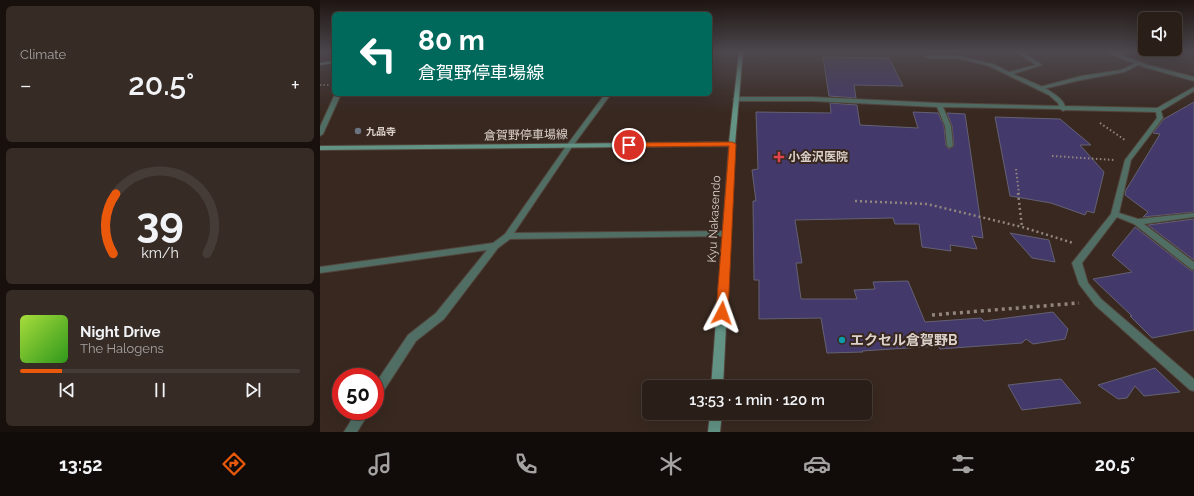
<!DOCTYPE html>
<meta charset="utf-8">
<style>
:root{--surface:#2a1e18;--page:#362b25;--text:#f1f3f6;--muted:#a5a2a2;--line:#463c37;--accent:#ea580c}
body{margin:0;font-family:Raleway,"Noto Sans JP",sans-serif;background:var(--page);color:var(--text);height:100vh;display:flex;flex-direction:column;font-size:15px;white-space:nowrap}
*{box-sizing:border-box;margin:0}
p{font-size:13px;color:var(--muted)}
.icon{flex:none;width:22px;height:22px;fill:none;stroke:currentColor;stroke-width:2;stroke-linecap:round;stroke-linejoin:round}
.map{position:relative;flex:1;overflow:hidden}
.panel{display:flex;flex-direction:column;gap:6px;padding:6px;background:#17100d;width:320px}
.panel>*{flex:none}
.hud{position:absolute;left:12px;top:12px;width:380px;height:84px;border-radius:6px;box-shadow:0 4px 16px #0002,0 0 0 1px var(--line);background:#00695c;color:#fff;overflow:hidden}
.controls{position:absolute;left:818px;top:12px;display:grid;gap:8px}
.controls a{display:grid;place-items:center;width:44px;height:44px;border-radius:6px;background:var(--surface);box-shadow:0 4px 16px #0002,0 0 0 1px var(--line);font-size:20px}
.speed{position:absolute;left:12px;top:368px;display:flex;gap:8px;font-size:20px;font-weight:700;text-align:center}
.speed>*{display:grid;place-content:center;width:52px;height:52px;border-radius:50%;background:var(--surface);box-shadow:0 4px 16px #0002,0 0 0 1px var(--line);line-height:1}
.speed .limit{border:6px solid #d22;background:#fff;color:#111}
.pin{position:absolute;display:grid;place-items:center;width:34px;height:34px;color:#fff;margin:-17px;border:2px solid #fff;border-radius:50%;box-shadow:0 1px 4px #0007}
.me{position:absolute;width:44px;margin:-22px;rotate:4deg;stroke-linejoin:round;filter:drop-shadow(0 0 3px #0008)}
.turn{display:flex;align-items:center;gap:14px;height:84px;padding:0 20px;font-size:18px}
.turn .icon{width:52px;height:52px;stroke-width:2.5}
.turn b{display:block;font-size:28px;line-height:34px}
.big{font-size:30px;font-weight:600;line-height:1.1}
.panel .card{flex:1;display:flex;flex-direction:column;justify-content:center;gap:6px;min-width:0;padding:0 14px;border-radius:6px;background:var(--page)}
.panel .dial{align-items:center;gap:0}
.dial svg{height:104px;overflow:visible;fill:none;stroke:var(--line);stroke-width:7;stroke-linecap:round;text-anchor:middle}
.dial text{fill:var(--text);stroke:none}
.song{display:flex;align-items:center;gap:12px}
.cover{width:48px;height:48px;border-radius:6px;background:linear-gradient(135deg,hsl(80 70% 55%),hsl(110 70% 35%))}
.played{height:4px;border-radius:2px;background:linear-gradient(90deg,var(--accent) 15%,var(--line) 15%)}
.keys{display:flex;justify-content:space-around;direction:ltr}
.heat{display:flex;justify-content:space-between;align-items:center;font-size:22px;direction:ltr}
.trip{position:absolute;left:322px;top:380px;width:230px;height:40px;border-radius:6px;background:var(--surface);box-shadow:0 4px 16px #0002,0 0 0 1px var(--line);font-weight:600;line-height:40px;text-align:center}
.dock{display:flex;height:64px;justify-content:space-around;align-items:center;background:#110c0a;color:var(--muted)}
.dock .icon{width:28px;height:28px}
.dock .active{color:var(--accent)}
.dock b{font-size:18px;color:var(--text)}
main{display:flex;flex:1;min-height:0}
.map>svg:first-child{display:block}
</style>
<main>
<section class="panel">
<div class="card"><p>Climate</p>
<div class="heat"><a>−</a><b class="big">20.5°</b><a>+</a></div>
</div>
<div class="card dial"><svg viewBox="0 0 100 80">
<path d="M14 69A42 42 0 1 1 86 69"/>
<path d="M14 69A42 42 0 0 1 16 23" stroke="#ea580c"/>
<text x="50" y="56" font-size="32" font-weight="700">39</text>
<text x="50" y="72" font-size="11">km/h</text>
</svg></div>
<div class="card">
<div class="song"><i class="cover"></i><div><b>Night Drive</b><p>The Halogens</p></div></div>
<div class="played"></div>
<div class="keys"><svg class="icon" aria-label="previous" viewBox="0 0 24 24"><path d="M18 5L8 12l10 7zM5 5v14"/></svg><svg class="icon" aria-label="pause" viewBox="0 0 24 24"><path d="M8 5v14M16 5v14"/></svg><svg class="icon" aria-label="next" viewBox="0 0 24 24"><path d="M6 5l10 7-10 7zM19 5v14"/></svg></div>
</div>
</section>
<div class="map">
<svg width="874" height="432" viewBox="0 0 874 432">
<rect width="100%" height="100%" fill="#382820"/>
<g fill="#44396b" stroke="#646173">
<path d="M503 57 569 58 583 86 534 85 536 98 509 96Z"/>
<path d="M874 102V212L823 217 828 212 805 195 806 190 840 134 833 133 844 119Z"/>
<path d="M510 103 537 105 540 125 598 128 593 112 618 113 624 126 626 146 629 149 634 146 632 126 627 113 645 114 663 238 652 236 657 249 630 245 631 251 602 247 599 224H575L573 218 475 220 482 263H476L481 299H537L534 290 555 289 553 282 588 281 605 322 661 318 664 321 733 312 748 329 745 339 713 344 706 339 702 343 620 349 618 346 542 351 543 352 507 353 501 318 439 319V280H434L433 201H436L432 170 438 169 436 112 511 113Z"/>
<path d="M675 117 740 119 771 145H760L784 172 774 213 767 211 765 215 731 203 690 196Z"/>
<path d="M874 219V260L828 225Z"/>
<path d="M815 227 870 270 874 271V330L832 338 810 316H812L773 279 812 272 792 255Z"/>
<path d="M690 233 729 240 735 262 712 258Z"/>
<path d="M835 368 860 392 824 396 815 386 807 398 798 399 778 385Z"/>
<path d="M741 379 761 403 702 410 688 385Z"/>
</g>
<g fill="none" stroke-linecap="round" stroke-linejoin="round">
<defs>
<path id="service" d="M818 62 822 63 804 72 761 80 719 90 716 88 761 76 801 70Z"/>
<g id="minor">
<path d="M696 52H702L722 65 693 74C706 80 741 92 745 106L837 108 874 87V91L841 111 843 118 811 160 799 213 818 219 874 213V217L824 224 874 262V270L871 269 814 224 797 217 762 263 768 283 781 299 874 379V391L870 390 775 305 759 284 752 263 791 214 805 160 837 118 836 112 745 110 743 111 740 109 623 107 631 126 633 146 630 148 627 146 625 126 617 107 492 101H416L413 99 416 97H492L619 103 739 106 738 103 729 95 669 66 637 58H607L605 57 607 56H637L673 64 689 72 716 65Z"/>
<path d="M785 52H792L828 65 874 77V81L824 67Z"/>
<path d="M15 94H21L3 134 0 136V127Z"/>
<path d="M285 94H291L252 147 194 233 407 231 411 234 410 236 190 239 178 248 124 319 96 341 59 398 55 399V384L88 335 116 313 167 250 0 273V267L173 243 185 234 247 145Z"/>
<path d="M37 411H50L37 432H24Z"/>
</g>
<g id="secondary">
<path d="M419 52H423L415 144 403 387H391L409 146 0 150V146L409 142Z"/>
<path d="M14 61V63L0 65V63Z"/>
<path d="M390 413H402L400 432H388Z"/>
</g>
</defs>
<use href="#service" stroke="#52433b" stroke-width="2"/>
<use href="#minor" stroke="#52433b" stroke-width="2"/>
<use href="#secondary" stroke="#52433b" stroke-width="2"/>
<path stroke="#91857e" stroke-width="1.5" stroke-dasharray="1.5 2" stroke-linecap="butt" d="M0 85H9"/>
<g stroke="#91857e" stroke-width="2" stroke-dasharray="1.5 2.5" stroke-linecap="butt">
<path d="M780 123 805 140"/>
<path d="M732 156 794 160"/>
<path d="M696 169 699 194"/>
</g>
<g stroke="#91857e" stroke-width="2.5" stroke-dasharray="2 3" stroke-linecap="butt">
<path d="M698 193 702 227"/>
<path d="M535 201 607 204 702 227 753 243"/>
</g>
<path stroke="#91857e" stroke-width="3.5" stroke-dasharray="3 4" stroke-linecap="butt" d="M612 315 759 303"/>
<use href="#service" fill="#506e64" fill-rule="evenodd"/>
<use href="#minor" fill="#506e64" fill-rule="evenodd"/>
<use href="#secondary" fill="#629384" fill-rule="evenodd"/>
</g>
<linearGradient id="sky" x2="0" y2="1"><stop stop-color="#1f1612"/><stop offset="0.46" stop-color="#4d484e"/><stop offset="1" stop-color="#4d484e" stop-opacity="0"/></linearGradient>
<rect width="874" height="113" fill="url(#sky)"/>
<path fill="#ea580c" stroke="#983908" d="M412 142 416 144 408 313 406 316 402 317 398 316 396 313 409 146 309 147 305 145 309 143Z"/>
<circle fill="#6b7280" stroke="#382820" stroke-width="1.5" cx="38" cy="131" r="4"/>
<path fill="#e0444e" stroke="#382820" stroke-width="1.5" d="M457 151h4v4h4v4h-4v4h-4v-4h-4v-4h4z"/>
<circle fill="#0f9aa8" stroke="#382820" stroke-width="1.5" cx="522" cy="340" r="4"/>
<g text-anchor="middle" stroke-width="4" stroke-linejoin="round" paint-order="stroke">
<g font-size="10" font-weight="bold" fill="#dbd1cb" stroke="#382820" text-anchor="start">
<text x="46" y="135">九品寺</text>
</g>
<g font-size="12" fill="#dbd1cb" stroke="#382820">
<text transform="translate(206 135) rotate(-1)" y="4">倉賀野停車場線</text>
<text transform="translate(394 219) rotate(-87)" y="4">Kyu Nakasendo</text>
</g>
<g font-size="12" font-weight="bold" fill="#dbd1cb" stroke="#382820" text-anchor="start">
<text x="468" y="161">小金沢医院</text>
</g>
<g font-size="14" font-weight="bold" fill="#dbd1cb" stroke="#382820" text-anchor="start">
<text x="530" y="345">エクセル倉賀野B</text>
</g>
</g>
</svg>
<div class="controls">
<a><svg class="icon" aria-label="sound" viewBox="0 0 24 24"><path d="M4 9h4l5-4v14l-5-4H4zM17 9q2 3 0 6"/></svg></a>
</div>
<div class="speed"><div class="limit">50</div></div>
<div class="pin" style="left:309px;top:145px;background:#d93025"><svg class="icon" aria-label="arrive" viewBox="0 0 24 24"><path d="M6 21V4h12l-3 4 3 4H6"/></svg></div>
<svg class="me" style="left:402px;top:313px" viewBox="-20 -20 40 40"><path d="M0-17L14 15 0 8-14 15z" fill="#ea580c" stroke="#fff" stroke-width="4"/></svg>
<div class="trip">13:53 · 1 min · 120 m</div>
<div class="hud">
<div class="turn"><svg class="icon" aria-label="left" viewBox="0 0 24 24"><path d="M17 20v-9H6M10 6l-5 5 5 5"/></svg><div><b>80 m</b>倉賀野停車場線</div></div>
</div>
</div>
</main>
<nav class="dock">
<b>13:52</b>
<svg class="icon active" aria-label="directions" viewBox="0 0 24 24"><path d="M12 3l9 9-9 9-9-9zM9 14v-3h6M13 9l2 2-2 2"/></svg>
<svg class="icon" aria-label="music" viewBox="0 0 24 24"><path d="M9 18V5l10-2v13"/><circle cx="6" cy="18" r="3"/><circle cx="16" cy="16" r="3"/></svg>
<svg class="icon" aria-label="phone" viewBox="0 0 24 24"><path d="M5 4h4l2 5-3 2q2 4 5 5l2-3 5 2v4C11 20 4 13 5 4z"/></svg>
<svg class="icon" aria-label="climate" viewBox="0 0 24 24"><path d="M12 3v18M4 7l16 10M4 17L20 7"/></svg>
<svg class="icon" aria-label="car" viewBox="0 0 24 24"><path d="M5 17H2v-5l4-1 3-4h7l3 4 3 1v5h-3M9 17h6M6 11h13"/><circle cx="7" cy="17" r="2"/><circle cx="17" cy="17" r="2"/></svg>
<svg class="icon" aria-label="filters" viewBox="0 0 24 24"><path d="M4 7h16M4 17h16"/><circle cx="9" cy="7" r="2"/><circle cx="15" cy="17" r="2"/></svg>
<b>20.5°</b>
</nav>
